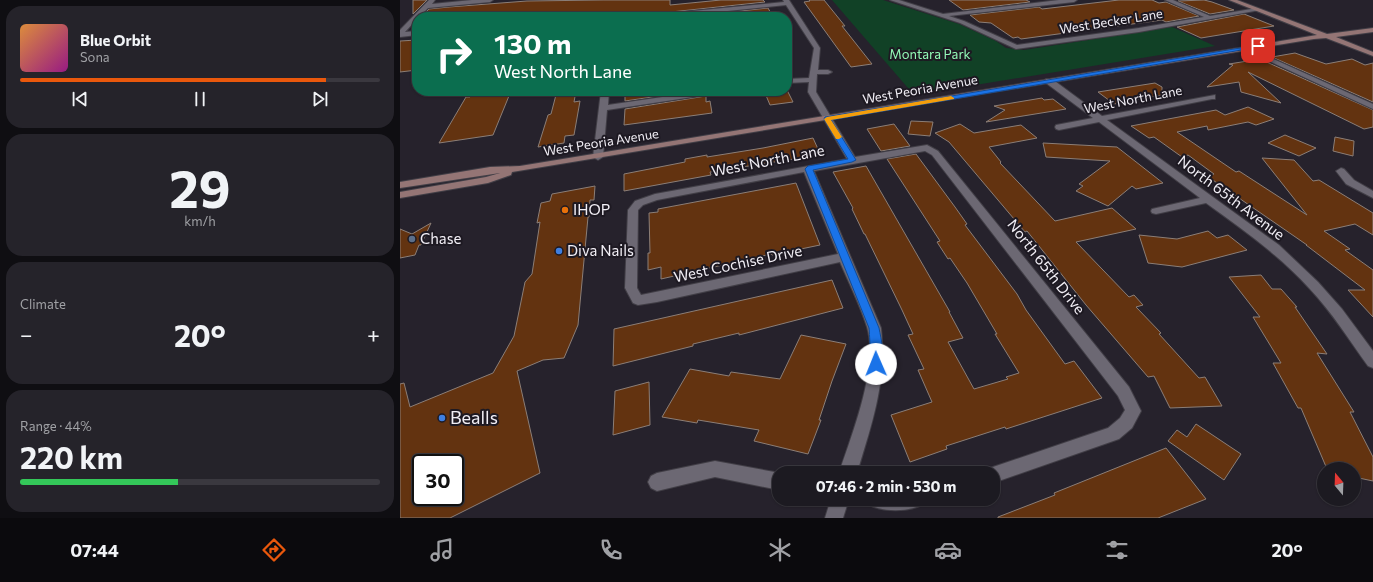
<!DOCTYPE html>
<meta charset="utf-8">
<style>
:root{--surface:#1c1a21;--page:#25232a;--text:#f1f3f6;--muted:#a0a1a5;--line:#3a383f;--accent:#ea580c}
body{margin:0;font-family:Commissioner,sans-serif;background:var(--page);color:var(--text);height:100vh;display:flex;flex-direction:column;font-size:15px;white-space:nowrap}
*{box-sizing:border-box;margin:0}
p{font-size:13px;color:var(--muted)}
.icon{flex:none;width:22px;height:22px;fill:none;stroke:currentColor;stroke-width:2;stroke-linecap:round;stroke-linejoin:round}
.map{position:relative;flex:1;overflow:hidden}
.drawer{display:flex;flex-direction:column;gap:6px;padding:6px;background:#0f0e12;width:400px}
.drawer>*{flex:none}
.hud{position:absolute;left:12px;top:12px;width:380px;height:84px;border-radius:16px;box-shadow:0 1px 3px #0004,0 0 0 1px var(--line);background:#0b6e4f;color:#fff;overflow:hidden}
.needle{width:26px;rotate:341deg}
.tools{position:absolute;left:917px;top:462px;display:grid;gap:8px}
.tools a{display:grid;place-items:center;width:44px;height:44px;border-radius:50%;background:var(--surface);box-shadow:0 1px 3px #0004,0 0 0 1px var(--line);font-size:20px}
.speed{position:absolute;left:12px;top:454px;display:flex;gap:8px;font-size:20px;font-weight:700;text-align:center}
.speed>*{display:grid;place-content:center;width:52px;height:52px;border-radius:50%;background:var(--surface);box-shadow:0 1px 3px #0004,0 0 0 1px var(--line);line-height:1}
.speed .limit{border:2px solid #111;border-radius:6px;background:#fff;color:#111}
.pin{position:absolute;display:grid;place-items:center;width:34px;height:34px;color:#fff;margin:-17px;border-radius:8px;box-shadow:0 2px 6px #0006}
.me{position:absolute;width:44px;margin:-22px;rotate:359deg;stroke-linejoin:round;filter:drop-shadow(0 0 3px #0008)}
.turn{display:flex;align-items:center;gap:14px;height:84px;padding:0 16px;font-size:18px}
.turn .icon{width:52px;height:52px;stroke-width:2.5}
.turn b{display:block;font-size:28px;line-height:34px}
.big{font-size:30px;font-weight:700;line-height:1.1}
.drawer .tile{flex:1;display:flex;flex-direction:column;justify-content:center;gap:6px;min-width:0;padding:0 14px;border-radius:16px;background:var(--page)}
.drawer .dial{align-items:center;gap:0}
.dial b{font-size:52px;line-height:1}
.song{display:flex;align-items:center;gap:12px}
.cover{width:48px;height:48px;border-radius:6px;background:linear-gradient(135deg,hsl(30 70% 55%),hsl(310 70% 35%))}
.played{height:4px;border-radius:2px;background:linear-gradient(90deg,var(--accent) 85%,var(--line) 85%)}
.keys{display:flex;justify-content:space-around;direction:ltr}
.heat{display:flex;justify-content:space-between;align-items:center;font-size:22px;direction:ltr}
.charge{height:6px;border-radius:3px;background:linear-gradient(90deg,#34c759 44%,var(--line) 0)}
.trip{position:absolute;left:372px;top:466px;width:228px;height:40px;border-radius:16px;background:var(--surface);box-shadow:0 1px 3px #0004,0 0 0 1px var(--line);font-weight:700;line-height:40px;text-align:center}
.dock{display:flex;height:64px;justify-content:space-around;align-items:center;background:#0b0a0d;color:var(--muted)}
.dock .icon{width:28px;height:28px}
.dock .selected{color:var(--accent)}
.dock b{font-size:18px;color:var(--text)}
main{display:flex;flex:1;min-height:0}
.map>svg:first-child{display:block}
</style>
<main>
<section class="drawer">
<div class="tile">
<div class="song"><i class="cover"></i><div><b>Blue Orbit</b><p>Sona</p></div></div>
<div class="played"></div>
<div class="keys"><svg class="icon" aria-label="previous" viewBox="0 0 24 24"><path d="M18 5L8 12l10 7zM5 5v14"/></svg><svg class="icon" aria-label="pause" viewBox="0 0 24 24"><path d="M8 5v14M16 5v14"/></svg><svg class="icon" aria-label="next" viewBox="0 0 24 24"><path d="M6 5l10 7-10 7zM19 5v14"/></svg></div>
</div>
<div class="tile dial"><b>29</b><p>km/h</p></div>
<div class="tile"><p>Climate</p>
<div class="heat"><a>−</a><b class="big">20°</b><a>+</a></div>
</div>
<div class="tile"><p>Range · 44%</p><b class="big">220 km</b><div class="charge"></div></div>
</section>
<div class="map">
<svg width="973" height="518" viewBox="0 0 973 518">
<rect width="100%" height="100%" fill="#26222c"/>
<path fill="#114126" d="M432 0H483L559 24 596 41 606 48 624 50 772 27 815 46 514 95Z"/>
<g fill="#633310" stroke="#8b7e77" fill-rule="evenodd">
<path d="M13 0H27L13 14Z"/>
<path d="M204 0H270V5L321 0H363L365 2 252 14 248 17H238V12L204 17H21L29 9 49 7 127 1Z"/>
<path d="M409 0H424L445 26H442L472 64 451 67 404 2 410 1Z"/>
<path d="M549 0H626L630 2 563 10Z"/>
<path d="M719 0H752L759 3 766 2 799 16 766 22 762 20 621 39 618 37 613 38 591 23 579 22 570 15 639 7 642 9Z"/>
<path d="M804 0 812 2 834 10 810 14 778 1Z"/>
<path d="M368 8 373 17H284Z"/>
<path d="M844 14 874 26 801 38 777 27Z"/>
<path d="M17 40V70L0 72V41Z"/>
<path d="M895 53 926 64 952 59 965 65 973 63V102L872 57Z"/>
<path d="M860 59 973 110V127L964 129 848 72 881 103 841 92 839 82 807 87 833 65 829 64Z"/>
<path d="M755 83 762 87V95L714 104 698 92Z"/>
<path d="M387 90 393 102 370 105 365 93Z"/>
<path d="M73 91H111L93 135 39 143 66 97H70Z"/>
<path d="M157 91H176L174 102 180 101 174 135 165 136 164 143 138 147 148 115 151 114Z"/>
<path d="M225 91H293L225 101Z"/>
<path d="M306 96V102L310 101 312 113 224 125 225 109Z"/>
<path d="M642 98 644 100 653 99 666 109 586 122 605 110 594 106Z"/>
<path d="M848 107 874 119 856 125 848 122 808 130 807 126 777 132 836 172 839 171 907 215 862 158 894 160 913 181 919 180 973 213V235L955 224 924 231 950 249 945 250 973 270V317L948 290H965L906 245H907L807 176 814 174 788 155 782 157 754 137 749 138 731 126 816 110 825 115Z"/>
<path d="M511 121 533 122 530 136 508 134Z"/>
<path d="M494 124 510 146 481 151 467 129Z"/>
<path d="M560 124 574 133 621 125 637 138 589 147 601 162 600 163 655 221 712 208 736 229 676 242 729 297 734 295 743 305 736 307 761 333 759 334 799 378 805 377 822 406 770 408 754 376 748 377 686 305 627 231 625 232 549 142 535 133Z"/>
<path d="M885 135 916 148 899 156 868 143Z"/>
<path d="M935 137 954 141 953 156 933 151Z"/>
<path d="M413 138 418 149 411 151 413 156 310 172 311 175 224 191V174L285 162V159L307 155V157L363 148Z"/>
<path d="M643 143 717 147 763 183 736 189 732 186 708 206 676 191 683 186 679 184 710 161 646 157Z"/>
<path d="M516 154 555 207 567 224 565 225 617 294 626 310 665 364 674 361 702 398 606 429 605 427 546 446 547 449 510 462 491 415 532 402 518 370 524 369 508 335 513 334 502 310 465 234H464L452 209 453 208 433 172 466 166 550 312H549L563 338 548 342 574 389 608 379 606 377 619 373 595 334H597L567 283 550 258 548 259 537 242 540 241 487 159Z"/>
<path d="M396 183 420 245 372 255 371 254 261 279V267L248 270V253H250L249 213 258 212V209Z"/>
<path d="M195 186 194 200H190L189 217H188L178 325 164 358 143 360 117 371 140 473 50 518H0V384L4 383 10 407 93 373 114 336 125 282 132 274 140 222 137 223 141 203 150 201 152 194ZM21 463H55V497H21Z"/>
<path d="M31 223 21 245H19L15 255 0 258V229L12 234Z"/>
<path d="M808 231 817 238 828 235 847 250 782 267 748 263 739 235 777 239Z"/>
<path d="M861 275 872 289H881L897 307H895L927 354 917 353 954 412H950L973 457V481L954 477V469H927L901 408H898L873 363H881L853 317H860L829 277Z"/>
<path d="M432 280 443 308 339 335V333L293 344V346L213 366 214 329Z"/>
<path d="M401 335 446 344 432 381 419 420H421L408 454 354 441 359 430 298 420 297 423 262 417 290 369 329 376 331 372 380 379Z"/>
<path d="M249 382 250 425 213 435 215 391Z"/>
<path d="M796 424 841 454 824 480 768 441 777 430 787 437Z"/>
<path d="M766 448 806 499 758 518H598V517L655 495 654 493Z"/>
</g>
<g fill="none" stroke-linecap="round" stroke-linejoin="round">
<defs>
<g id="street">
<path d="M29 0H35L32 4 72 0H93L90 2 28 8 19 17H17V19L5 32 17 31V35L0 37V30Z"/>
<path d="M383 0H389L420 48 418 70H428L432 72 428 74H417L416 92 455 157 527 145 538 151 729 387 741 411 732 428 719 439 593 483V473H585L587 469 593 467 708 428 720 418 725 410 718 396 532 155 525 151 414 171 481 328C487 382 472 423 457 473H439C452 434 479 367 467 327 460 305 449 283 440 262L257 302 238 305 233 303 225 288 228 210 235 201 255 194 447 159 408 92 409 82 387 83V79L409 78 414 48 386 5 269 17H249L252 15 384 2ZM404 172 438 254 241 295 237 288 238 210 243 205 257 200Z"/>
<path d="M490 0H499L543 14 659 0H677L674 2 549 16 564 21 617 45 739 28 804 17 765 0H773L810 16 857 8 860 10 739 32 616 49 560 23Z"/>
<path d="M843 47H847L973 104V109L843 49Z"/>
<path d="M646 79H652L702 116 815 95V99H812L707 120 879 245 918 282 942 309 973 351V368L968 366C949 340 932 312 909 288 879 255 842 229 806 203L756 214 752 213 751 211 752 209 800 198 699 122 659 130 656 129 655 127 656 125 693 118 646 83Z"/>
<path d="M201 91H209L208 105 303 91H323L319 93 207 110 203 157 198 160 193 157Z"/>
<path d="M941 168 944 169 954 180 973 191V198L946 184 936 171Z"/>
<path d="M315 461 380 473H379V490L315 477 257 491 251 488 248 482 251 476 257 473Z"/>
<path d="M431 499H449L443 518H425Z"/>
<path d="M466 499H525L522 505C507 512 484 512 469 505Z"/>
</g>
<path id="secondary" d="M829 0H837L927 34 973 28V32L936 37 973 52V56L926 38 914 39 112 172 111 175 88 183 0 198V192L86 177 100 173 0 188V182L90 167 120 166 917 35Z"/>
</defs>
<use href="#street" stroke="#413e46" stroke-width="2"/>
<use href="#secondary" stroke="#413e46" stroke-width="2"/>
<use href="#street" fill="#6c6873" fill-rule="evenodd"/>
<use href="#secondary" fill="#947575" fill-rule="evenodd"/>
</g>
<path fill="#1a73e8" stroke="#114b97" d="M858 45H859V47L431 120 456 160 452 162 413 170 479 328C481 339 486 357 480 367L476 369 473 367C470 362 470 337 469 328L405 169 408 166 448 159 424 119 425 117Z"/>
<path fill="#f59e0b" d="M551 96 554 98V99L431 120 442 137 439 139H436L424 119 427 117Z"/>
<circle fill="#e8710a" stroke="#1d1922" stroke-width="1.5" cx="165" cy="210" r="4"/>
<circle fill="#5c6f8a" stroke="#1d1922" stroke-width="1.5" cx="12" cy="239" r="4"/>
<g fill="#3f7fe0" stroke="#1d1922" stroke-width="1.5">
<circle cx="159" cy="251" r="4"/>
<circle cx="42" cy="418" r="4"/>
</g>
<g text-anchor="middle" stroke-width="4" stroke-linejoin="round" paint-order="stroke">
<g font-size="13" fill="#f1eef5" stroke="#1d1922">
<text transform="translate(711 21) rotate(-9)" y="5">West Becker Lane</text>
<text transform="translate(520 89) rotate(-10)" y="5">West Peoria Avenue</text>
<text transform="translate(733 99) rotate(-11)" y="5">West North Lane</text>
<text transform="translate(201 142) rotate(-9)" y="5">West Peoria Avenue</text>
</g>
<g font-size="13" fill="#92f9b7" stroke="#1d1922">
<text x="530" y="59">Montara Park</text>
</g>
<g font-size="15" fill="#f1eef5" stroke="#1d1922">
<text transform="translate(368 161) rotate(-11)" y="5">West North Lane</text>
<text transform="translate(831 198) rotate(37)" y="5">North 65th Avenue</text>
<text transform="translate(338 264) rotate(-12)" y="5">West Cochise Drive</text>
<text transform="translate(646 267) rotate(52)" y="5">North 65th Drive</text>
</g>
<g font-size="15" fill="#f1eef5" stroke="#1d1922" text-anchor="start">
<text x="173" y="215">IHOP</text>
<text x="20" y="244">Chase</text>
<text x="167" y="256">Diva Nails</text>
</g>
<g font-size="18" fill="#f1eef5" stroke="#1d1922" text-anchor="start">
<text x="50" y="424">Bealls</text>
</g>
</g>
</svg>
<div class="tools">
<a><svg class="needle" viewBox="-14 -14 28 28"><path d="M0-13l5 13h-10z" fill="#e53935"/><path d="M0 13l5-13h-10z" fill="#a0a1a5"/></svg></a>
</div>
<div class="speed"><div class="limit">30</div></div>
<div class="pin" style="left:858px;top:46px;background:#d93025"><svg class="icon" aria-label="arrive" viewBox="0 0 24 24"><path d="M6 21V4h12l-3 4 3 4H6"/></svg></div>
<svg class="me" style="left:476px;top:364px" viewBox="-20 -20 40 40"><circle r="19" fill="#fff"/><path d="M0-13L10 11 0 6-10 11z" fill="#1a73e8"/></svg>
<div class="trip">07:46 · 2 min · 530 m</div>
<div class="hud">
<div class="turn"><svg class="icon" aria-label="right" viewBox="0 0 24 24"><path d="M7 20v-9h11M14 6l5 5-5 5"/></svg><div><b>130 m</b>West North Lane</div></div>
</div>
</div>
</main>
<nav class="dock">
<b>07:44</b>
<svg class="icon selected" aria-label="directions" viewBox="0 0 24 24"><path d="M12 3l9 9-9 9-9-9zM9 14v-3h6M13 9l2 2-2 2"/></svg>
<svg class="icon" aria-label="music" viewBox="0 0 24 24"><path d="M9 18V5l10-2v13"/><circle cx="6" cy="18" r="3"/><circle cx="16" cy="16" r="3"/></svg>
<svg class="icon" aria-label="phone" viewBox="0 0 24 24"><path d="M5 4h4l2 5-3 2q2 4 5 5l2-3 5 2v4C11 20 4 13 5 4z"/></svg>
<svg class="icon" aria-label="climate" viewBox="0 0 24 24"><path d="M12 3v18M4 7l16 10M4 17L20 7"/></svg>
<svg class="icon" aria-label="car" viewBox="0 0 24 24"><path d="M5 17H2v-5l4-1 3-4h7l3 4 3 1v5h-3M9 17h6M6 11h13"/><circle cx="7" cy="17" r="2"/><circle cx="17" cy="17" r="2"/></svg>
<svg class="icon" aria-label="filters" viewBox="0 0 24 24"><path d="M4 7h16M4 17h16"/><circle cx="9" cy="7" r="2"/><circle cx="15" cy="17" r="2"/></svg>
<b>20°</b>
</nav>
